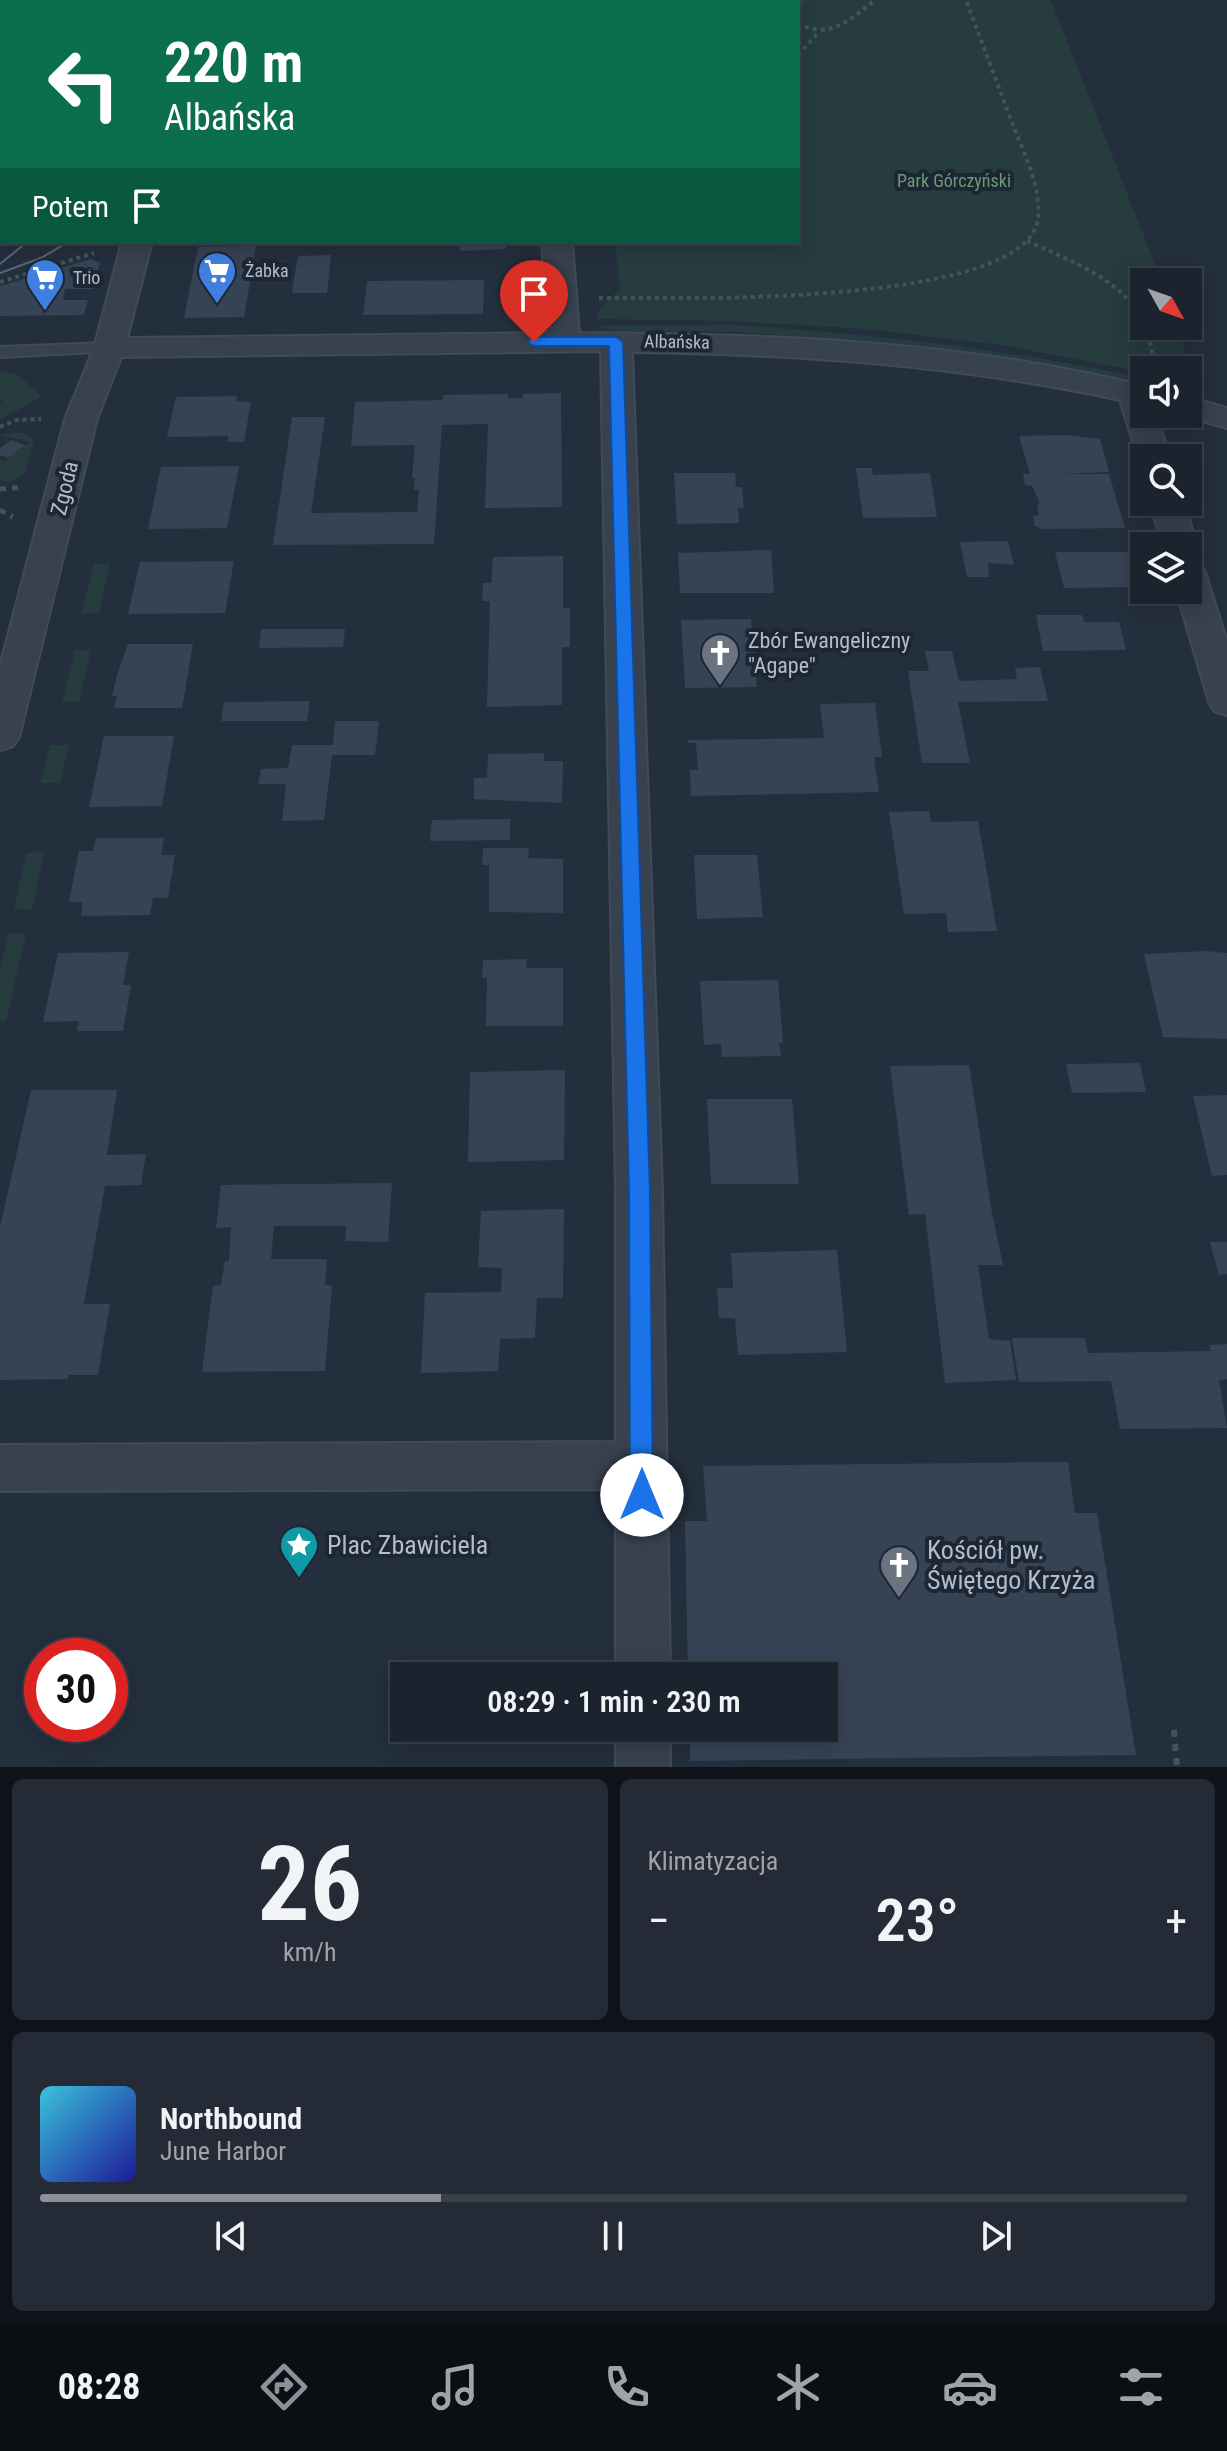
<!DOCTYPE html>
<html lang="pl">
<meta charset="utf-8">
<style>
:root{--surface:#1b232e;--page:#242b36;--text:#f1f3f6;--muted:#a0a4aa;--line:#39404a;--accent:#8c9099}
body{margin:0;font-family:"Roboto Condensed",sans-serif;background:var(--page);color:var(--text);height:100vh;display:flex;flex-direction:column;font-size:30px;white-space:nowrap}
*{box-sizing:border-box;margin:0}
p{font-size:26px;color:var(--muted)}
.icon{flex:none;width:44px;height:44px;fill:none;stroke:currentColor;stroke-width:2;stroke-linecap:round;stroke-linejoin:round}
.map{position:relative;height:1767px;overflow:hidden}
.sheet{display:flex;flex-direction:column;gap:12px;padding:12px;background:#0f1319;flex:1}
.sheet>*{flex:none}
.hud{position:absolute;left:0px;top:0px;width:800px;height:244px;box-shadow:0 4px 20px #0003,0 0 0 2px var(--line);background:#0b6e4f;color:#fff;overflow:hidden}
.needle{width:52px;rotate:130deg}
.fabs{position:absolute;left:1130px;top:268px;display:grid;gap:16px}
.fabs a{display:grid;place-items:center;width:72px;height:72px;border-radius:0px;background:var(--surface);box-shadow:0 4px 20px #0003,0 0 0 2px var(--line);font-size:40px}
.speed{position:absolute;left:24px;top:1638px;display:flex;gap:16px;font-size:40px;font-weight:700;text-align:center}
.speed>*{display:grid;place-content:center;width:104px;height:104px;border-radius:50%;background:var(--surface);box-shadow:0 4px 20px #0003,0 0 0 2px var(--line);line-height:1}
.speed .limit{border:12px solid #d22;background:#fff;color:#111}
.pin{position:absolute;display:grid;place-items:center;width:68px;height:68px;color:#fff;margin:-82px -34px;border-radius:50% 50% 50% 0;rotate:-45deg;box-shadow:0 0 8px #0007}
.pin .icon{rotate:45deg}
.me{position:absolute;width:88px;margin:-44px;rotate:0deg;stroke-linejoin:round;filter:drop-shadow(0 0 6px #0008)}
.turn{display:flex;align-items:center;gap:28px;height:168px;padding:0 32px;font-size:36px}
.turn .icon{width:104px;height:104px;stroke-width:2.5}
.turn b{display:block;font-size:56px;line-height:68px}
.then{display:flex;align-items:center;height:76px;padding:0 32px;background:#0003;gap:16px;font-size:30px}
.big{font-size:60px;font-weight:600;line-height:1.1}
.sheet .tile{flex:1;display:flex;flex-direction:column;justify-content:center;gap:12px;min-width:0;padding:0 28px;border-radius:12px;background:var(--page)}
.sheet .dial{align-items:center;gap:0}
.dial b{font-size:104px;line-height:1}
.song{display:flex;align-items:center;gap:24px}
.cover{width:96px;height:96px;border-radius:12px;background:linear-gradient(135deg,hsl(190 70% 55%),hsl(240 70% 35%))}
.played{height:8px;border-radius:4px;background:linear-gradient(90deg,var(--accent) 35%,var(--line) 35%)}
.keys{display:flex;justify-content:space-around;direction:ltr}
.heat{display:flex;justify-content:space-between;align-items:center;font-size:44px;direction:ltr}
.sheet .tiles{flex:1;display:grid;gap:12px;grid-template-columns:1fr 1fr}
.tile:last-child{grid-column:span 2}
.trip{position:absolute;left:390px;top:1662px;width:448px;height:80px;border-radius:0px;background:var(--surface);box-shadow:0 4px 20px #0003,0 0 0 2px var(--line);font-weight:600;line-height:80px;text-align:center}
.tab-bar{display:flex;height:128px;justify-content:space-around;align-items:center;background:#0b0e12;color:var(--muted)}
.tab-bar .icon{width:56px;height:56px}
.tab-bar .active{color:var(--accent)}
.tab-bar b{font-size:36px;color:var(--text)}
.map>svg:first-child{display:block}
</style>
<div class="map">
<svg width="1227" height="1767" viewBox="0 0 1227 1767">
<rect width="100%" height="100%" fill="#242f3e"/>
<g fill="#263c3f">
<path d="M552 0H1051L1162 282H1144V326H1180L1187 370 1144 372 1001 345 868 329 732 321 596 319 598 311 620 289 615 242H798V2Z"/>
<path d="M732 325C867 333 1000 348 1133 376L1144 379V383L997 357 867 341 734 332 616 331 593 326Z"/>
<path d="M0 370 17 375 42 396 0 420V403L3 400 0 398Z"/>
<path d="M12 433H26L34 440 24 475 10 482 0 480V460L4 462 30 442 1 435Z"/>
<path d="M110 563 99 613H82L94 564Z"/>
<path d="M75 650H91L79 702H62Z"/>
<path d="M50 745H69L60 783H41Z"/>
<path d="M44 852 32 910 14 909 26 853Z"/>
<path d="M8 934H26L6 1021H0V971Z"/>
</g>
<g fill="#364354">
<path d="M459 242H505L506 249 460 251Z"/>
<path d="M256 246 244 317 184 318 198 247Z"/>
<path d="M331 255 327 293H292L298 256Z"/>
<path d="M91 259 100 263 93 289H65L63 300H88L84 315 0 316V286Z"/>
<path d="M484 280 483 314 363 315 367 281Z"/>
<path d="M561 393 562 507 485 508 488 424 442 425 434 544 273 545 292 417H325L311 513 417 512 419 490H414L415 478H412L415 445 351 446 355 402 443 400V395L508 394V398H523V394Z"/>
<path d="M237 396 236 401 251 402 244 442H227L229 436 167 437 176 397Z"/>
<path d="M1065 435 1100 439 1109 472 1061 474H1109L1125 528 1042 529 1035 526 1033 516 1039 515 1037 505 1040 503 1032 486 1025 485 1023 474H1030L1019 436Z"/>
<path d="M11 440 25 445 9 458 0 455V448Z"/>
<path d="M239 466 227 528 148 529 161 467Z"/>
<path d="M856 468H872L873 475 930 473 937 517 863 518Z"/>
<path d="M674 473H735L736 487H742L744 508H738L739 523 677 524Z"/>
<path d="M1008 541 1014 565 988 563 989 577H967L960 542Z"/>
<path d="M771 550 774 593H680L678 553Z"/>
<path d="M1055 552H1131L1141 587 1064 588Z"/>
<path d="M563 556V608H570V647H562V705L487 707 490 601H482L483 583H491L493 557Z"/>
<path d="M234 561 225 613 128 614 140 562Z"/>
<path d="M1036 615H1082L1084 622H1119L1126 650 1043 651Z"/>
<path d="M751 619 757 687 685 688 681 620Z"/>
<path d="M261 629H345L343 647 259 648Z"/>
<path d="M128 644H193L182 708H114L117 696H112L117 675Z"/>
<path d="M925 651H952L959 681 1017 679 1015 668 1040 667 1048 701 958 702 970 763H922L908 671H929Z"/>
<path d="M310 701 307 721H221L224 702Z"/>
<path d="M875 703 882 757H874L879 792 691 796 690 770H698L696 743H688V740L824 738 820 704Z"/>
<path d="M335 721H379L375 755H332L324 820 282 821 286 784H258L261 769 288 768 292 745H333Z"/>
<path d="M104 736H174L162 806 89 807Z"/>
<path d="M544 753V761H563L562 803 474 799V778H487L488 754Z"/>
<path d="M929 811 931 822 978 821 997 931 948 932 946 913 904 914 889 812Z"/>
<path d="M510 819V840L430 841 432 820Z"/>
<path d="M96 838H164L161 855H175L168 898H153L150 915 81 916 83 902H69L79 851H93Z"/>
<path d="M483 848H529L528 858 563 859V913L489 912V865H482Z"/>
<path d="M694 855H757L763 917 697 919Z"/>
<path d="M1206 951 1227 953V1039L1163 1037 1144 954Z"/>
<path d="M129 952 123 985H131L123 1031H77L79 1021 43 1022 58 953Z"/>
<path d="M527 959 526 968H563V1026H486L487 978H482L483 960Z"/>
<path d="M778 980 783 1043H779L781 1056 722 1057 721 1044 704 1045 700 981Z"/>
<path d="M1140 1063 1146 1092 1072 1093 1066 1064Z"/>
<path d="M969 1065 992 1213 1003 1265H978L989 1339 1010 1341 1016 1380 945 1383 925 1214 909 1215 890 1066Z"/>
<path d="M565 1070 564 1160 468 1162 470 1072Z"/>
<path d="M31 1090H117L107 1155 146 1154 141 1185 105 1186 84 1304H110L98 1375H68V1379L0 1380V1227Z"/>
<path d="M1227 1095V1175L1212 1176 1193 1096Z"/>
<path d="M707 1099H792L799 1184H711Z"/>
<path d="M392 1183 388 1242 345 1241 346 1226H274L271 1259H327L325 1285H332L325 1371 202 1372 213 1286 221 1285 225 1261H229L231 1227 216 1228 221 1185Z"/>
<path d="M564 1209 563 1298H537L535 1338 500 1339 498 1371 421 1373 425 1293 501 1292 502 1268 478 1267 481 1211Z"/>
<path d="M1210 1242H1227V1274L1219 1275Z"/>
<path d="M837 1250 847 1352 738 1355 735 1318H719L717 1288H733L731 1253Z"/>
<path d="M1012 1338H1085L1088 1353 1211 1351 1209 1345 1227 1344V1379L1219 1380 1227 1428 1120 1429 1111 1381 1019 1382Z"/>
<path d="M1068 1462 1075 1513H1097L1136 1755 690 1761V1728H824V1676H688L685 1521H707L703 1466Z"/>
</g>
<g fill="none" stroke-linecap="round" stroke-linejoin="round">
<defs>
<g id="service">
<rect x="49" y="0" width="12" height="2"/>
<rect x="0" y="44" width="2" height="8"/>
<path d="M109 343 114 345V351L0 357V347Z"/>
</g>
<g id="minor">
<rect x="182" y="0" width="26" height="2"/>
<rect x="528" y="0" width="26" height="2"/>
<path d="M122 242H152L127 338 548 333 542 242H572L579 333C767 334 960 340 1144 386V414H1156L1170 458H1144V466L1138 458 1120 400C959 365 796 354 632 352L662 1192 670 1676H616V1489L0 1491V1445L616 1442V1192L601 351 121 357 97 419 19 737 13 746 0 750V666L65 419 94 348Z"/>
<path d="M1188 397 1227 408V428L1177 414H1188Z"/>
<path d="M1150 502H1184L1197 546 1192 554 1188 555V546H1163Z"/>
<path d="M1188 561 1200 564 1205 572 1227 642V715L1214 711 1209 702 1176 590H1188Z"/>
<rect x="616" y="1728" width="54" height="39"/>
</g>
</defs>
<use href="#service" stroke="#414a57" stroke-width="4"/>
<use href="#minor" stroke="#414a57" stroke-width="4"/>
<g stroke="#3f5557" stroke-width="4" stroke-dasharray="4 4" stroke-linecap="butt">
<path d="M798 10 801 0"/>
<path d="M798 23C828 41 851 19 875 0"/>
<path d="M798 55 818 33"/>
<path d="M0 90 2 87"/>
<path d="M1027 241C1071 261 1118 277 1144 321"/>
<path d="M0 282 94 253"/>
<path d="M599 298C671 298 1025 308 1038 219 1042 186 1022 150 1011 120 996 80 981 40 966 0"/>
<path d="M1146 326 1155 364"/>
<path d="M0 427 16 420 41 419"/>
</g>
<g stroke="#3f5557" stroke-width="5" stroke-dasharray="6 6" stroke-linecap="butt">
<path d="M0 489 23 487"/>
<path d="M0 510 13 517"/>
</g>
<path stroke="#3f5557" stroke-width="6" stroke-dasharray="7 7" stroke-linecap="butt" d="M1174 1730 1177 1767"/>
<use href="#service" fill="#38414e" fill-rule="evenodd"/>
<use href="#minor" fill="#38414e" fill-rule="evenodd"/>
<g stroke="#5a6575" stroke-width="2">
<path d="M0 264 27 242"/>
<path d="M0 273 41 258 68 242"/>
</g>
</g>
<path fill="#1a73e8" stroke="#114b97" stroke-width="2" d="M616 337 623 342 650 1192 653 1495 650 1503 642 1506 634 1503 630 1495 629 1192 609 346H534L527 342 534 337Z"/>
<defs>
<symbol id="supermarket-pin" viewBox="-11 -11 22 30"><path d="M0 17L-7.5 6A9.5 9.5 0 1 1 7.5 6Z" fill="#3f7fe0" stroke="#1d2633"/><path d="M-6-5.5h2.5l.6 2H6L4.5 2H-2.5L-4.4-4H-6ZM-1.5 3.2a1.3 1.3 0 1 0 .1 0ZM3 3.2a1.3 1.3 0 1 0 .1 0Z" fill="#fff"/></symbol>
<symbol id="church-pin" viewBox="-11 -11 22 30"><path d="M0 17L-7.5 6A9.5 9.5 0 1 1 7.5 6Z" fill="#6b7280" stroke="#1d2633"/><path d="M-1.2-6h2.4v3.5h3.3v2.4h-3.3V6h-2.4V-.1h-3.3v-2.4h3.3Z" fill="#fff"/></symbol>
<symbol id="sight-pin" viewBox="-11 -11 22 30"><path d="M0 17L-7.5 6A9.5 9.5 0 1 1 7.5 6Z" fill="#0f9aa8" stroke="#1d2633"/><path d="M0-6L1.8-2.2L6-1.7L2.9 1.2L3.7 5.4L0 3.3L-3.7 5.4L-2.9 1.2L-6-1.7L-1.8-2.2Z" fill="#fff"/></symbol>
</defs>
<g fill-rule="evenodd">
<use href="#supermarket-pin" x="195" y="249" width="44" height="60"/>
<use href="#supermarket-pin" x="23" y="256" width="44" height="60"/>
<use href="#church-pin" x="698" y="631" width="44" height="60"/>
<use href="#sight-pin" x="277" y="1523" width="44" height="60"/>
<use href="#church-pin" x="877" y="1543" width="44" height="60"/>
</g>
<g text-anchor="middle" stroke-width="8" stroke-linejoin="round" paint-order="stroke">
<g font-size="18" fill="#6b9a76" stroke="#1d2633">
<text x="954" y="187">Park Górczyński</text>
</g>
<g font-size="18" fill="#b4bcc9" stroke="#1d2633" text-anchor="start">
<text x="245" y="277">Żabka</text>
<text x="73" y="284">Trio</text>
</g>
<g font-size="18" fill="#b4bcc9" stroke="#1d2633">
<text transform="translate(677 342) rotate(1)" y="6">Albańska</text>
</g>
<g font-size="22" fill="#b4bcc9" stroke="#1d2633">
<text transform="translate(64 488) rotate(-76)" y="8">Zgoda</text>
</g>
<g font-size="22" fill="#b4bcc9" stroke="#1d2633" text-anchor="start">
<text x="748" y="648">Zbór Ewangeliczny<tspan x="748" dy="25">"Agape"</tspan></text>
</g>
<g font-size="26" fill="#b4bcc9" stroke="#1d2633" text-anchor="start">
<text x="327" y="1554">Plac Zbawiciela</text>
<text x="927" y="1559">Kościół pw.<tspan x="927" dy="30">Świętego Krzyża</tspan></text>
</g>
</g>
</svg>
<div class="fabs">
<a><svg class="needle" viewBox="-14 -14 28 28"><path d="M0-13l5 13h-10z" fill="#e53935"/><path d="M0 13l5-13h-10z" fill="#a0a4aa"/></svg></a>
<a><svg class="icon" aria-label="sound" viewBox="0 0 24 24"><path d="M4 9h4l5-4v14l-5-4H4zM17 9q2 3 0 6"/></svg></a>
<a><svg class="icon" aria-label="search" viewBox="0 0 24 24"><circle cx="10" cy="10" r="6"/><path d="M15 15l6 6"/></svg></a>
<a><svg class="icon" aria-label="layers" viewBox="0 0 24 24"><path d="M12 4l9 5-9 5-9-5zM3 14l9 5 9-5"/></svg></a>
</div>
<div class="speed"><div class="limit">30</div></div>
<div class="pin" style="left:534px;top:342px;background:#d93025"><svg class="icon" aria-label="arrive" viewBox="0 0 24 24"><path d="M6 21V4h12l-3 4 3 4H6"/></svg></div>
<svg class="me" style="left:642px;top:1495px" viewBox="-20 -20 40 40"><circle r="19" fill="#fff"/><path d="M0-13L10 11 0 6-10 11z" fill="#1a73e8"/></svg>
<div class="trip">08:29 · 1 min · 230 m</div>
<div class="hud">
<div class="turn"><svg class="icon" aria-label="left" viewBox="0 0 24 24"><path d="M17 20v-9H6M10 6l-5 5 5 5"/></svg><div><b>220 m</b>Albańska</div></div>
<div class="then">Potem<svg class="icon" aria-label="arrive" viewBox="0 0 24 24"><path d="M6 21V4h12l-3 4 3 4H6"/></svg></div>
</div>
</div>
<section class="sheet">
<div class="tiles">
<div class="tile dial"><b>26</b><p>km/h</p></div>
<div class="tile"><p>Klimatyzacja</p>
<div class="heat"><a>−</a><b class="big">23°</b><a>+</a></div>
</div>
<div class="tile">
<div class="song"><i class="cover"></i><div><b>Northbound</b><p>June Harbor</p></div></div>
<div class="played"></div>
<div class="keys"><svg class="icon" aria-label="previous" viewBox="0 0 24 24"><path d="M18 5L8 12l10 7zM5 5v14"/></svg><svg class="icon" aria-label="pause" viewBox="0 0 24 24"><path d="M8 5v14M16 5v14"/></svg><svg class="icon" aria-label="next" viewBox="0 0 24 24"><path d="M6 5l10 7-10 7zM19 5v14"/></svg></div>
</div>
</div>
</section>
<nav class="tab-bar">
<b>08:28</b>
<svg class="icon active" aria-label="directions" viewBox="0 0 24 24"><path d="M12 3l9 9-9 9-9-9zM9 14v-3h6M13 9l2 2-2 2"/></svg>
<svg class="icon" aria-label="music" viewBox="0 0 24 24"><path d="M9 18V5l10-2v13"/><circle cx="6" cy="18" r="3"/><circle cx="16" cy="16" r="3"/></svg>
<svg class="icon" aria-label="phone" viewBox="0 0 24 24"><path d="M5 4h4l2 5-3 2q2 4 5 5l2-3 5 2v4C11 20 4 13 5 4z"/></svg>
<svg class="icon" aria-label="climate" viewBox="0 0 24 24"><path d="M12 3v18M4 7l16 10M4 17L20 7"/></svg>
<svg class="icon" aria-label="car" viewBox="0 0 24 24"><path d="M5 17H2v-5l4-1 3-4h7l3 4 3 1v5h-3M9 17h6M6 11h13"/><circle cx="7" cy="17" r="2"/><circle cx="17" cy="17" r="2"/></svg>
<svg class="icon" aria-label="filters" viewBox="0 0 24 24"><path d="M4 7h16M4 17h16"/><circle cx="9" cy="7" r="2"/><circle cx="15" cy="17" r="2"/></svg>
</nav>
